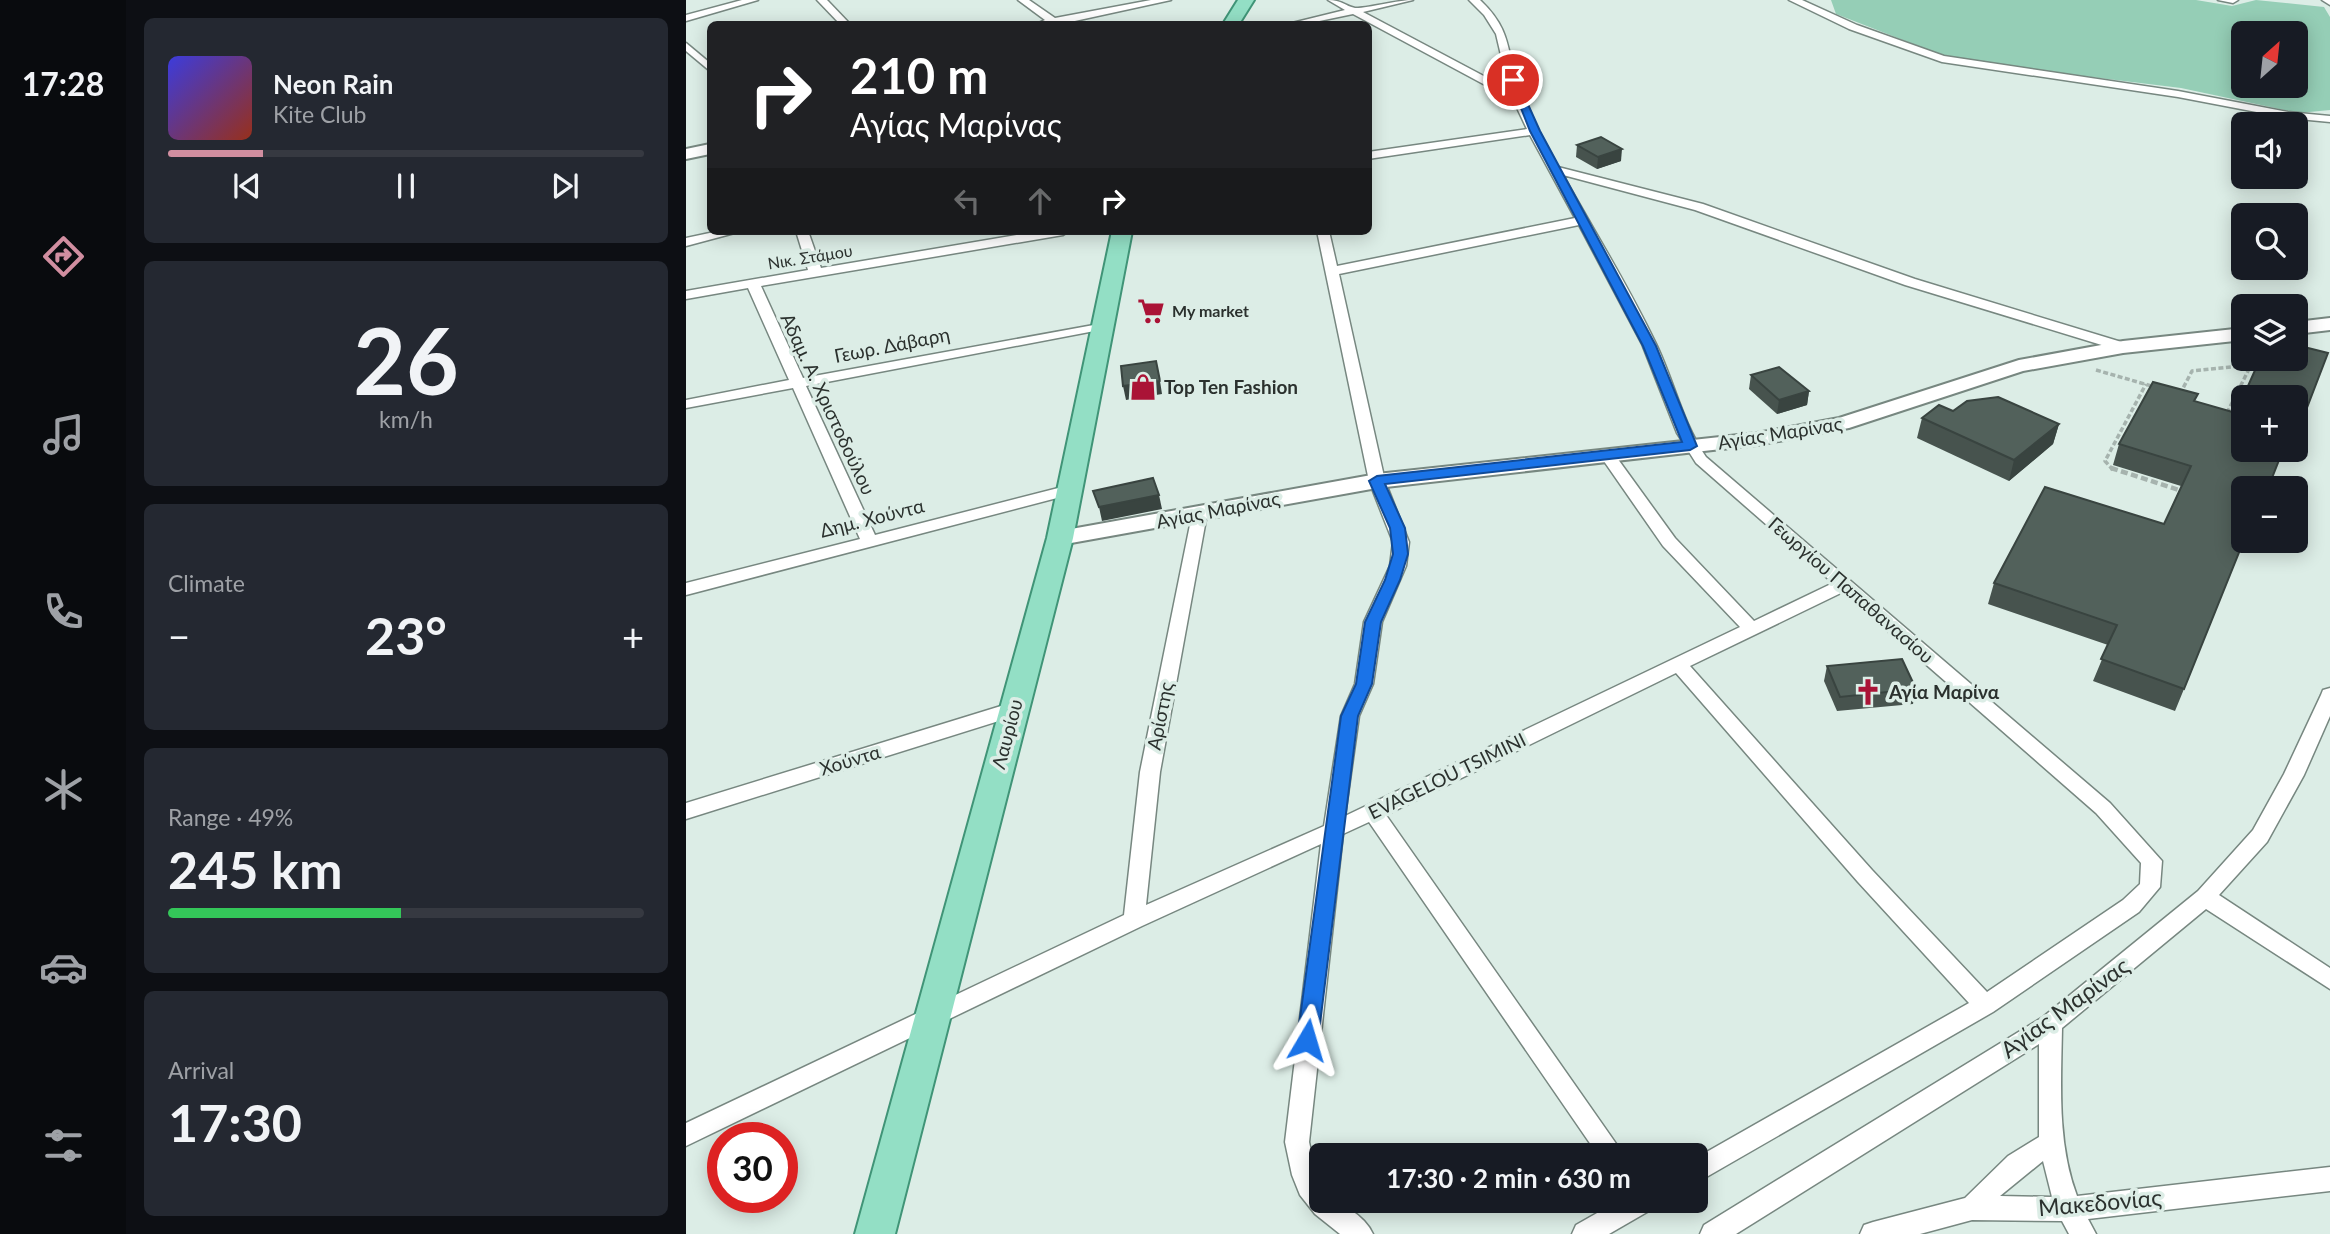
<!DOCTYPE html>
<meta charset="utf-8">
<style>
:root{--surface:#171b24;--page:#242831;--text:#f1f3f6;--muted:#9ea1a6;--line:#363941;--accent:#d18ea0}
body{margin:0;font-family:Lato,sans-serif;background:var(--page);color:var(--text);height:100vh;display:flex;flex-direction:column;font-size:26px;white-space:nowrap}
*{box-sizing:border-box;margin:0}
p{font-size:23px;color:var(--muted)}
.icon{flex:none;width:38px;height:38px;fill:none;stroke:currentColor;stroke-width:2;stroke-linecap:round;stroke-linejoin:round}
.map{position:relative;flex:1;overflow:hidden}
.drawer{display:flex;flex-direction:column;gap:18px;padding:18px;background:#0d0f14;width:560px}
.drawer>*{flex:none}
.banner{position:absolute;left:21px;top:21px;width:665px;height:214px;border-radius:10px;box-shadow:0 4px 18px #0003;background:#202124;color:#fff;overflow:hidden}
.needle{width:46px;rotate:27deg}
.fabs{position:absolute;left:1545px;top:21px;display:grid;gap:14px}
.fabs a{display:grid;place-items:center;width:77px;height:77px;border-radius:10px;background:var(--surface);box-shadow:0 4px 18px #0003;font-size:35px}
.speed{position:absolute;left:21px;top:1122px;display:flex;gap:14px;font-size:35px;font-weight:700;text-align:center}
.speed>*{display:grid;place-content:center;width:91px;height:91px;border-radius:50%;background:var(--surface);box-shadow:0 4px 18px #0003;line-height:1}
.speed .limit{border:10px solid #d22;background:#fff;color:#111}
.pin{position:absolute;display:grid;place-items:center;width:60px;height:60px;color:#fff;margin:-30px;border:4px solid #fff;border-radius:50%;box-shadow:0 2px 7px #0007}
.me{position:absolute;width:77px;margin:-38px;rotate:7deg;stroke-linejoin:round;filter:drop-shadow(0 0 5px #0008)}
.turn{display:flex;align-items:center;gap:24px;height:147px;padding:0 28px;font-size:32px}
.turn .icon{width:91px;height:91px;stroke-width:2.5}
.turn b{display:block;font-size:49px;line-height:60px}
.lanes{display:flex;align-items:center;height:66px;padding:0 28px;background:#0003;justify-content:center;gap:35px;direction:ltr}
.lanes .off{opacity:.35}
.big{font-size:52px;font-weight:700;line-height:1.1}
.drawer .widget{flex:1;display:flex;flex-direction:column;justify-content:center;gap:10px;min-width:0;padding:0 24px;border-radius:10px;background:var(--page)}
.drawer .dial{align-items:center;gap:0}
.dial b{font-size:91px;line-height:1}
.song{display:flex;align-items:center;gap:21px}
.cover{width:84px;height:84px;border-radius:10px;background:linear-gradient(135deg,hsl(240 70% 55%),hsl(10 70% 35%))}
.played{height:7px;border-radius:4px;background:linear-gradient(90deg,var(--accent) 20%,var(--line) 20%)}
.keys{display:flex;justify-content:space-around;direction:ltr}
.heat{display:flex;justify-content:space-between;align-items:center;font-size:38px;direction:ltr}
.charge{height:10px;border-radius:5px;background:linear-gradient(90deg,#34c759 49%,var(--line) 0)}
.trip{position:absolute;left:623px;top:1143px;width:399px;height:70px;border-radius:10px;background:var(--surface);box-shadow:0 4px 18px #0003;font-weight:700;line-height:70px;text-align:center}
main{display:flex;flex:1;min-height:0}
.tab-bar{display:flex;flex-direction:column;width:126px;justify-content:space-around;align-items:center;background:#090b0e;color:var(--muted)}
.tab-bar .icon{width:49px;height:49px}
.tab-bar .current{color:var(--accent)}
.tab-bar b{font-size:32px;color:var(--text)}
.map>svg:first-child{display:block}
</style>
<main>
<nav class="tab-bar">
<b>17:28</b>
<svg class="icon current" aria-label="directions" viewBox="0 0 24 24"><path d="M12 3l9 9-9 9-9-9zM9 14v-3h6M13 9l2 2-2 2"/></svg>
<svg class="icon" aria-label="music" viewBox="0 0 24 24"><path d="M9 18V5l10-2v13"/><circle cx="6" cy="18" r="3"/><circle cx="16" cy="16" r="3"/></svg>
<svg class="icon" aria-label="phone" viewBox="0 0 24 24"><path d="M5 4h4l2 5-3 2q2 4 5 5l2-3 5 2v4C11 20 4 13 5 4z"/></svg>
<svg class="icon" aria-label="climate" viewBox="0 0 24 24"><path d="M12 3v18M4 7l16 10M4 17L20 7"/></svg>
<svg class="icon" aria-label="car" viewBox="0 0 24 24"><path d="M5 17H2v-5l4-1 3-4h7l3 4 3 1v5h-3M9 17h6M6 11h13"/><circle cx="7" cy="17" r="2"/><circle cx="17" cy="17" r="2"/></svg>
<svg class="icon" aria-label="filters" viewBox="0 0 24 24"><path d="M4 7h16M4 17h16"/><circle cx="9" cy="7" r="2"/><circle cx="15" cy="17" r="2"/></svg>
</nav>
<section class="drawer">
<div class="widget">
<div class="song"><i class="cover"></i><div><b>Neon Rain</b><p>Kite Club</p></div></div>
<div class="played"></div>
<div class="keys"><svg class="icon" aria-label="previous" viewBox="0 0 24 24"><path d="M18 5L8 12l10 7zM5 5v14"/></svg><svg class="icon" aria-label="pause" viewBox="0 0 24 24"><path d="M8 5v14M16 5v14"/></svg><svg class="icon" aria-label="next" viewBox="0 0 24 24"><path d="M6 5l10 7-10 7zM19 5v14"/></svg></div>
</div>
<div class="widget dial"><b>26</b><p>km/h</p></div>
<div class="widget"><p>Climate</p>
<div class="heat"><a>−</a><b class="big">23°</b><a>+</a></div>
</div>
<div class="widget"><p>Range · 49%</p><b class="big">245 km</b><div class="charge"></div></div>
<div class="widget"><p>Arrival</p><b class="big">17:30</b></div>
</section>
<div class="map">
<svg width="1644" height="1234" viewBox="0 0 1644 1234">
<rect width="100%" height="100%" fill="#dcede6"/>
<path fill="#95ceb6" fill-rule="evenodd" d="M1145 0H1510L1546 6 1570 0 1638 7 1644 17V110L1613 113 1495 88 1290 63 1258 56 1150 14ZM1558 33H1610V86H1558Z"/>
<g fill="none" stroke-linecap="round" stroke-linejoin="round">
<defs>
<g id="street">
<path d="M56 0H72L0 21V15Z"/>
<path d="M131 0H141L164 24H154Z"/>
<path d="M332 0H343L369 18 465 0H485L375 24H350L359 20Z"/>
<path d="M642 0C656 0 659 6 669 8 678 9 712 0 727 0L677 12 809 82 822 85 810 34 798 15 783 0H794C829 33 819 54 835 94 846 120 859 142 872 167L1017 204 1229 279 1442 344V350H1432L1219 285 1009 210 877 175C908 231 942 285 970 344 988 381 996 422 1020 457L1424 803 1476 861 1474 887 1453 912 1307 1012 1010 1183V1158L1283 1003 1172 882 990 673 700 815 938 1155H912L683 822 657 834 623 1142C627 1162 635 1180 635 1200 654 1200 679 1216 687 1234H654L629 1214 614 1195 606 1175 599 1142 635 844 456 926 0 1146V1123L438 915 454 772 507 510 513 509 521 514 474 772 460 905 638 826 655 716 669 684 678 622 704 566 707 542 683 481 631 231H643L651 266 889 218 844 135 682 159V152L841 129 824 93 801 86 667 14 619 24H602L659 10ZM893 225 956 344 991 433 1010 463 1147 583 1068 621 989 538 926 451H916L913 454 977 546 1054 627 659 816 673 716 687 684 696 622 720 566 723 542 699 481 653 274ZM1157 592 1410 813 1455 863 1454 884 1437 900 1301 992 1186 870 1004 666Z"/>
<path d="M1103 0H1116L1171 25 1258 56 1492 91 1602 112 1644 116V122L1602 118 1492 97 1256 62 1163 29Z"/>
<path d="M1532 0H1552L1547 3Z"/>
<path d="M1636 0H1644V5Z"/>
<path d="M0 43 24 63V71L0 51Z"/>
<path d="M33 231H56L0 246V238Z"/>
<path d="M110 231H122L135 268 355 231H383L377 235 75 286 117 378 424 322 426 325 419 329 120 386 189 535 384 485 390 487 392 490 390 493 0 595V583L174 539 107 388 0 408V400L103 380 62 288 0 299V291L122 270Z"/>
<path d="M1644 688V716L1618 775 1581 842 1533 895 1644 968V989L1520 909 1376 1028C1375 1084 1371 1143 1391 1196L1644 1167V1191L1402 1219 1410 1234H1383L1376 1221 1286 1220 1234 1234H1174L1178 1225 1187 1222 1279 1198 1322 1156 1353 1137V1044L1050 1234H1014L1018 1225 1357 1017 1512 891 1567 830 1598 774 1635 695 1637 690ZM1357 1161 1366 1197 1314 1196Z"/>
<path d="M328 702 335 704 337 709 335 714 0 819V803Z"/>
<path d="M934 1200H971L968 1208 923 1234H886L890 1225Z"/>
</g>
<g id="secondary">
<path d="M24 144V154L0 159V149Z"/>
<path d="M1644 318V330L1610 334V322Z"/>
<path d="M1558 328V340L1437 353 1337 371 1163 428 1071 445 691 488 374 545 366 543 362 538 366 533 374 531 691 474 1071 433 1153 418 1333 360 1437 341Z"/>
</g>
<g id="primary">
<path d="M552 0H568L553 24H537Z"/>
<path d="M426 231H446L387 538 209 1234H169L361 538Z"/>
</g>
</defs>
<use href="#street" stroke="#778780" stroke-width="3"/>
<use href="#secondary" stroke="#778780" stroke-width="4"/>
<use href="#primary" stroke="#409477" stroke-width="4"/>
<g stroke="#a6b3ae" stroke-width="3.5" stroke-dasharray="5 2.5" stroke-linecap="butt">
<path d="M1410 370 1469 387"/>
<path d="M1494 394 1506 371 1565 365"/>
<path d="M1541 413 1565 365"/>
<path d="M1427 470 1419 461 1460 384"/>
</g>
<path stroke="#a6b3ae" stroke-width="4.5" stroke-dasharray="7 3.5" stroke-linecap="butt" d="M1425 468 1499 492"/>
<use href="#street" fill="#fff" fill-rule="evenodd"/>
<use href="#secondary" fill="#fff" fill-rule="evenodd"/>
<use href="#primary" fill="#93dfc5" fill-rule="evenodd"/>
</g>
<g fill="#47534e">
<path d="M891 145 935 161 911 169 890 157Z"/>
<path d="M1642 353 1610 435V397L1558 488 1498 689 1489 711 1407 681 1422 645 1302 604 1308 583 1478 524 1495 486 1427 465 1433 444 1509 401 1550 413Z"/>
<path d="M1065 375 1123 391 1121 405 1091 414 1063 389Z"/>
<path d="M1267 411 1373 424 1367 444 1323 481 1231 438 1236 418Z"/>
<path d="M1141 666 1230 689 1227 704 1151 711 1138 681Z"/>
</g>
<g fill="#394440">
<path d="M936 149 935 161 911 169 912 157Z"/>
<path d="M474 381 476 394 440 400 437 386Z"/>
<path d="M1123 391 1121 405 1091 414 1093 400Z"/>
<path d="M1373 424 1367 444 1323 481 1328 460Z"/>
<path d="M473 495 476 509 416 521 413 507Z"/>
</g>
<g fill="#52615b" stroke="#394440" stroke-width="2">
<path d="M915 137 936 149 912 157 891 145Z"/>
<path d="M1610 345 1642 353 1612 431 1610 430V397H1558V450H1597L1582 488H1558V540L1498 689 1415 659 1431 625 1308 583 1359 487 1478 524 1505 466 1433 444 1467 382 1512 394 1508 401 1550 413 1574 359H1610Z"/>
<path d="M470 361 474 381 437 386 435 366Z"/>
<path d="M1093 367 1123 391 1093 400 1065 375Z"/>
<path d="M1312 397 1373 424 1328 460 1236 418 1253 405 1267 411 1281 401Z"/>
<path d="M467 478 473 495 413 507 407 491Z"/>
<path d="M1216 659 1230 689 1154 697 1141 666Z"/>
</g>
<path fill="#1a73e8" stroke="#114b97" stroke-width="2" d="M823 78 831 80 854 131 970 346 1011 446 1004 450 699 484 719 528 722 554 714 580 695 622 686 684 672 716 632 1040 629 1047 621 1049 614 1047 611 1040 655 716 670 684 679 622 699 580 707 554 704 528 683 481 691 476 996 442 957 346 844 131Z"/>
<defs>
<symbol id="supermarket-bare" viewBox="-9 -9 18 18"><path d="M-6-5.5h2.5l.6 2H6L4.5 2H-2.5L-4.4-4H-6ZM-1.5 3.2a1.3 1.3 0 1 0 .1 0ZM3 3.2a1.3 1.3 0 1 0 .1 0Z" fill="#aa1336" stroke="#dcede6" stroke-width="2.5" paint-order="stroke"/></symbol>
<symbol id="shop-bare" viewBox="-9 -9 18 18"><path d="M-5-2.5h2.3a2.7 3.5 0 0 1 5.4 0H5L5.5 6h-11ZM-1.5-2.5h3a1.5 2.3 0 0 0-3 0Z" fill="#aa1336" stroke="#dcede6" stroke-width="2.5" paint-order="stroke"/></symbol>
<symbol id="church-bare" viewBox="-9 -9 18 18"><path d="M-1.2-6h2.4v3.5h3.3v2.4h-3.3V6h-2.4V-.1h-3.3v-2.4h3.3Z" fill="#aa1336" stroke="#dcede6" stroke-width="2.5" paint-order="stroke"/></symbol>
</defs>
<g fill-rule="evenodd">
<use href="#supermarket-bare" x="446" y="292" width="38" height="38"/>
<use href="#shop-bare" x="438" y="368" width="38" height="38"/>
<use href="#church-bare" x="1163" y="673" width="38" height="38"/>
</g>
<g text-anchor="middle" stroke-width="7" stroke-linejoin="round" paint-order="stroke">
<g font-size="16" fill="#2b312e" stroke="#dcede6">
<text transform="translate(124 257) rotate(-9)" y="6">Νικ. Στάμου</text>
</g>
<g font-size="16" font-weight="bold" fill="#2b312e" stroke="#dcede6" text-anchor="start">
<text x="486" y="317">My market</text>
</g>
<g font-size="19" fill="#2b312e" stroke="#dcede6">
<text transform="translate(206 345) rotate(-11)" y="7">Γεωρ. Δάβαρη</text>
<text transform="translate(142 404) rotate(65)" y="7">Αδαμ. Α. Χριστοδούλου</text>
<text transform="translate(1094 433) rotate(-9)" y="7">Αγίας Μαρίνας</text>
<text transform="translate(532 510) rotate(-11)" y="7">Αγίας Μαρίνας</text>
<text transform="translate(186 518) rotate(-14)" y="7">Δημ. Χούντα</text>
<text transform="translate(1165 590) rotate(41)" y="7">Γεωργίου Παπαθανασίου</text>
<text transform="translate(474 716) rotate(-79)" y="7">Αρίστης</text>
<text transform="translate(321 734) rotate(-75)" y="7">Λαυρίου</text>
<text transform="translate(164 760) rotate(-17)" y="7">Χούντα</text>
<text transform="translate(761 776) rotate(-26)" y="7">EVAGELOU TSIMINI</text>
</g>
<g font-size="19" font-weight="bold" fill="#2b312e" stroke="#dcede6" text-anchor="start">
<text x="478" y="394">Top Ten Fashion</text>
<text x="1203" y="699">Αγία Μαρίνα</text>
</g>
<g font-size="23" fill="#2b312e" stroke="#dcede6">
<text transform="translate(1379 1008) rotate(-36)" y="8">Αγίας Μαρίνας</text>
<text transform="translate(1414 1203) rotate(-5)" y="8">Μακεδονίας</text>
</g>
</g>
</svg>
<div class="fabs">
<a><svg class="needle" viewBox="-14 -14 28 28"><path d="M0-13l5 13h-10z" fill="#e53935"/><path d="M0 13l5-13h-10z" fill="#9ea1a6"/></svg></a>
<a><svg class="icon" aria-label="sound" viewBox="0 0 24 24"><path d="M4 9h4l5-4v14l-5-4H4zM17 9q2 3 0 6"/></svg></a>
<a><svg class="icon" aria-label="search" viewBox="0 0 24 24"><circle cx="10" cy="10" r="6"/><path d="M15 15l6 6"/></svg></a>
<a><svg class="icon" aria-label="layers" viewBox="0 0 24 24"><path d="M12 4l9 5-9 5-9-5zM3 14l9 5 9-5"/></svg></a>
<a>+</a>
<a>−</a>
</div>
<div class="speed"><div class="limit">30</div></div>
<div class="pin" style="left:827px;top:80px;background:#d93025"><svg class="icon" aria-label="arrive" viewBox="0 0 24 24"><path d="M6 21V4h12l-3 4 3 4H6"/></svg></div>
<svg class="me" style="left:621px;top:1040px" viewBox="-20 -20 40 40"><path d="M0-17L14 15 0 8-14 15z" fill="#1a73e8" stroke="#fff" stroke-width="4"/></svg>
<div class="trip">17:30 · 2 min · 630 m</div>
<div class="banner">
<div class="turn"><svg class="icon" aria-label="right" viewBox="0 0 24 24"><path d="M7 20v-9h11M14 6l5 5-5 5"/></svg><div><b>210 m</b>Αγίας Μαρίνας</div></div>
<div class="lanes"><svg class="icon off" aria-label="left" viewBox="0 0 24 24"><path d="M17 20v-9H6M10 6l-5 5 5 5"/></svg><svg class="icon off" aria-label="ahead" viewBox="0 0 24 24"><path d="M12 20V5M6 11l6-6 6 6"/></svg><svg class="icon" aria-label="right" viewBox="0 0 24 24"><path d="M7 20v-9h11M14 6l5 5-5 5"/></svg></div>
</div>
</div>
</main>
